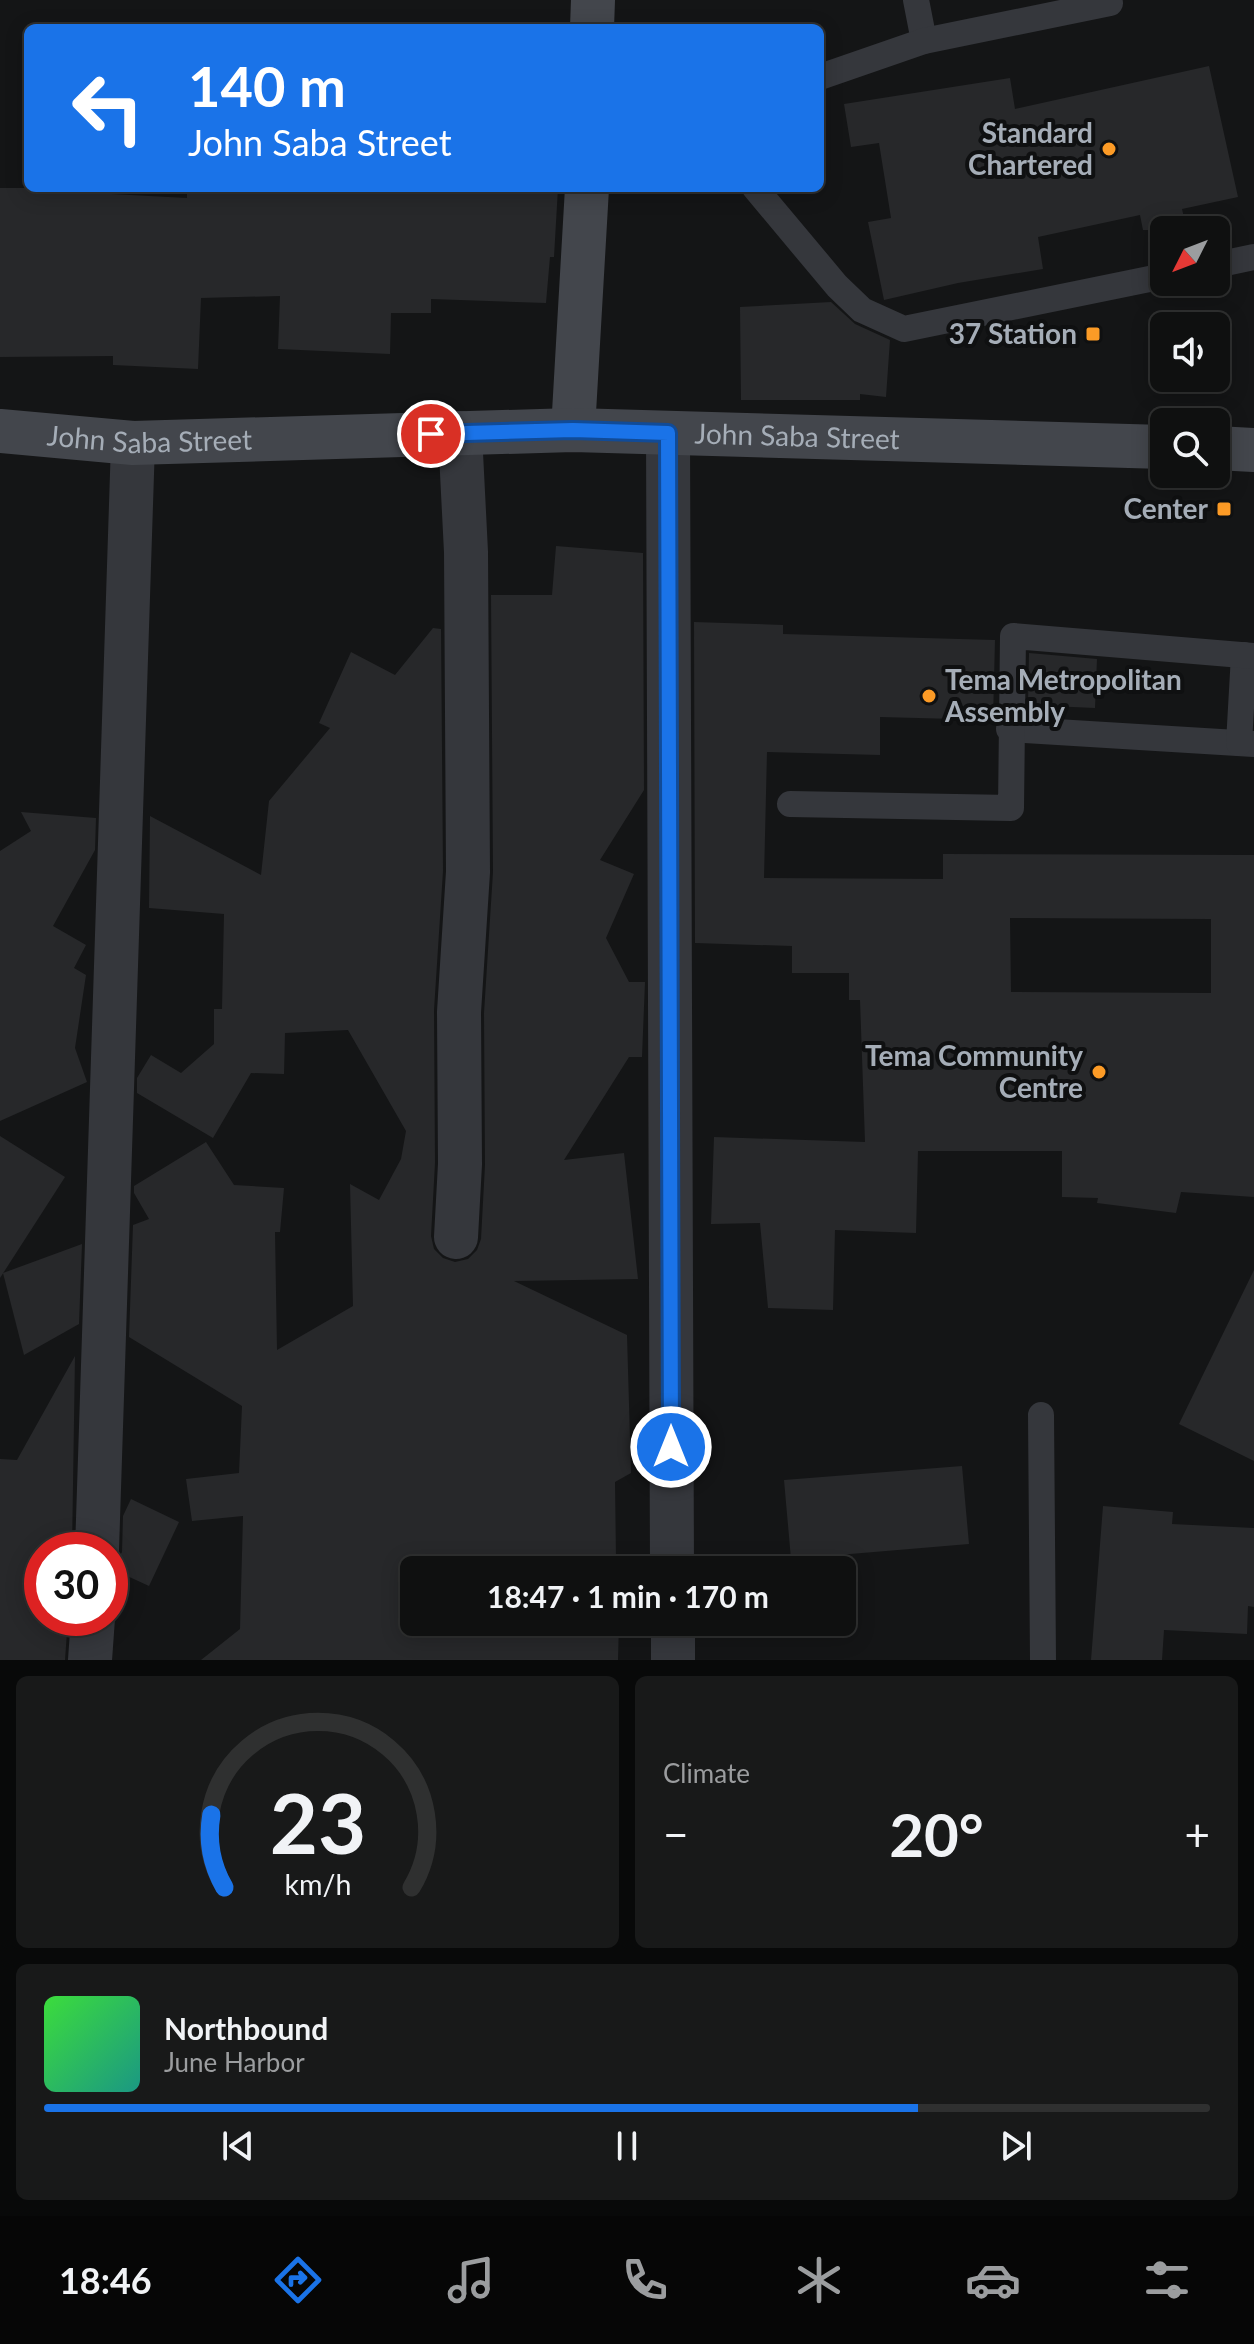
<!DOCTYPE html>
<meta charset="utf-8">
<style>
:root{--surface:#0f1010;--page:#181919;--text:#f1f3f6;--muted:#9b9d9f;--line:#2f3030;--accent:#1a73e8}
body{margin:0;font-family:Lato,sans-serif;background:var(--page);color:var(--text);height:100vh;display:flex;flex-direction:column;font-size:30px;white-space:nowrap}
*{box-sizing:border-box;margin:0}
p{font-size:26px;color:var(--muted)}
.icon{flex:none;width:44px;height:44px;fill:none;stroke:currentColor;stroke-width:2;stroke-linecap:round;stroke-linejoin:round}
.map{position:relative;height:1660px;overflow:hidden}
.sheet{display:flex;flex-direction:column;gap:16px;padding:16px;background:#080909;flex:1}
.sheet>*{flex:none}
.top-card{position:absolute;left:24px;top:24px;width:800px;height:168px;border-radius:12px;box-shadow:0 4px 20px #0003,0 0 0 2px var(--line);background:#1a73e8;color:#fff;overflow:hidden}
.needle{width:52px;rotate:228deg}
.tools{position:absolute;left:1150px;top:216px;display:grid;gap:16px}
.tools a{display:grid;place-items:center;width:80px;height:80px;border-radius:12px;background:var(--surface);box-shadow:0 4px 20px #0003,0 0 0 2px var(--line);font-size:40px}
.speed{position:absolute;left:24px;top:1532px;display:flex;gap:16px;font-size:40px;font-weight:700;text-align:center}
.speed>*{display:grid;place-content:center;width:104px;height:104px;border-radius:50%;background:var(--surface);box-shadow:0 4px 20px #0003,0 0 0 2px var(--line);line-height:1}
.speed .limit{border:12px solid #d22;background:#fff;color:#111}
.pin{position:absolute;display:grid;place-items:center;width:68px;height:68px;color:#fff;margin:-34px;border:4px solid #fff;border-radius:50%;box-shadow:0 2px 8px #0007}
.me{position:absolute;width:88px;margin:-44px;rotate:0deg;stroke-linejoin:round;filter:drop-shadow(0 0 6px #0008)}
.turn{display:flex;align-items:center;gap:28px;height:168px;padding:0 32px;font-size:36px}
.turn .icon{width:104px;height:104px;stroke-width:2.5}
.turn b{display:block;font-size:56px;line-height:68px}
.big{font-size:60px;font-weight:700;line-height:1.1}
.sheet .card{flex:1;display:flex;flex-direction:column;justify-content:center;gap:12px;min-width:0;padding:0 28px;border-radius:12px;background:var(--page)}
.sheet .dial{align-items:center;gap:0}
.dial svg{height:208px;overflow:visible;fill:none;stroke:var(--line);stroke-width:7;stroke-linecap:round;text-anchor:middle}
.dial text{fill:var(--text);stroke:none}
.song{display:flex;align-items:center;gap:24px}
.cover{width:96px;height:96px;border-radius:12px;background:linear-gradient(135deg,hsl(120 70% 55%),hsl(170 70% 35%))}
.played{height:8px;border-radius:4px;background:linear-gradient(90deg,var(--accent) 75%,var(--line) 75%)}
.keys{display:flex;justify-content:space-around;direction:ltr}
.heat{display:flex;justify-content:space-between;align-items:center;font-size:44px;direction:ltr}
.sheet .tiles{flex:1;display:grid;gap:16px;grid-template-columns:1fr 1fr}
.card:last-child{grid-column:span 2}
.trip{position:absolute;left:400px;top:1556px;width:456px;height:80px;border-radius:12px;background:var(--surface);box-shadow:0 4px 20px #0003,0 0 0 2px var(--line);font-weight:700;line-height:80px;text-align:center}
.tab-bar{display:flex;height:128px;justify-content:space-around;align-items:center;background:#060606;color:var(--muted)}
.tab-bar .icon{width:56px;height:56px}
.tab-bar .active{color:var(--accent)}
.tab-bar b{font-size:36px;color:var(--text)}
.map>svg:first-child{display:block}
</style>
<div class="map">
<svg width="1254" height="1660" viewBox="0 0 1254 1660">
<rect width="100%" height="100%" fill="#141516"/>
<g fill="#27282a" fill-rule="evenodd">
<path d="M1209 66 1238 197 1182 209 1187 230H1143L1140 215 1038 237 1043 269 958 283 884 300 868 222 891 218 879 143 851 147 844 104 1010 78 1015 109Z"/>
<path d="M0 188H73L74 192 187 198V188H558L554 257H550L546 303 431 299V313H391L390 354 278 349 280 296 201 298 198 369 113 365V356L0 357Z"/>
<path d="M831 302 855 324 890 340 886 397 860 394V400H741L740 307Z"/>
<path d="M556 546 643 553 644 790 600 860 634 874 606 938 629 982H645L642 1057H629L564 1160 624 1153 638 1279 514 1281 627 1335 631 1473 615 1482 616 1558 624 1563 619 1570H414V1622H619L618 1660H201L240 1629 243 1516 192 1521 186 1479 239 1473 242 1406 129 1337 133 1225 149 1219 134 1193V1186L206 1142 234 1185 284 1188 280 1232H275L277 1350 353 1306 350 1184 379 1200 401 1159 406 1131 348 1030 285 1033 284 1074 251 1073 213 1138 137 1093V1078L151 1055 181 1073 214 1044V1009H222L224 914 149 908 150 816 261 875 269 801 330 728 319 723 351 652 395 675 433 628 441 629 443 871 434 1010 435 1163 431 1236 434 1249 443 1258 455 1262 468 1259 477 1250 481 1239 485 1165 484 1013 493 872 491 595H552Z"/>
<path d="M694 622 783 625V634L995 640 993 720 880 717V755L767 752 764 878 943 879V854L1254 855V1197L1181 1192 1176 1213 1097 1203 1098 1198 1062 1197V1151H918L916 1233 835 1230 833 1310 768 1308 760 1223 711 1224 714 1137 865 1142 860 1000H849V973H792V946L695 943ZM1010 918 1211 919V993L1011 992Z"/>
<path d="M1029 653 1097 659 1095 708 1028 705Z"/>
<path d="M21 812 96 818 95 850 53 926 86 945 74 968 86 975 75 1048 87 1082 0 1121V851L31 831Z"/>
<path d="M0 1136 65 1177 0 1278Z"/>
<path d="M82 1244 79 1324 24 1355 3 1273Z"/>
<path d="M1254 1270V1461L1179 1424Z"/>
<path d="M75 1356 72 1550H42V1618H68L65 1660H0V1459L17 1460Z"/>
<path d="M962 1466 969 1544 791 1559 784 1480Z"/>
<path d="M131 1499 179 1522 149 1586 112 1569 122 1552 123 1516Z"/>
<path d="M1103 1506 1173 1512 1172 1524 1254 1528V1607L1248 1606 1247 1634 1164 1630 1162 1660H1091Z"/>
</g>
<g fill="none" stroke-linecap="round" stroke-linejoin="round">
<g stroke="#35373c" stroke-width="26">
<path d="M916 0 924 41"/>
<path d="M820 77 924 41 1110 3"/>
<path d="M755 188 837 286 862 310 904 329 1164 276"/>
<path d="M1216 265 1254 257"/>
<path d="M1009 729 1254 744"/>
<path d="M1239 743 1244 655"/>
<path d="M790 804 1011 808 1013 636 1254 656"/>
<path d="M1041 1415 1043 1660"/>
</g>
<g stroke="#35373c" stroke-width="44">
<path d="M668 433 672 1570"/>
<path d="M456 1237 460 1164 459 1012 468 872 466 552 460 433"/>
<path d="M97 1550 133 443"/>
<path d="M673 1622V1660"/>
<path d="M90 1660 93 1618"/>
</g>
<g stroke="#43464c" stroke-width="44">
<path d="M592 28 593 0"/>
<path d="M573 430 587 188"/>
<path id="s1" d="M0 431 133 443 573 430 1164 447"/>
<path d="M1216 448 1254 450"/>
</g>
</g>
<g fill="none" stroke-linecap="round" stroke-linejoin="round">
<defs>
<path id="route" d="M431 434 573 430 668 433 671 1447"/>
</defs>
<use href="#route" stroke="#114b97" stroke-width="20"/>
<use href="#route" stroke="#1a73e8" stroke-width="14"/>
</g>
<g fill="#fc9b26" stroke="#0f1011" stroke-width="3">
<circle cx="1109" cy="149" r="8"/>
<rect x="1085" y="326" width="16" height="16" rx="4"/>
<rect x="1216" y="501" width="16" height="16" rx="4"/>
<circle cx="929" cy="696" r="8"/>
<circle cx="1099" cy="1072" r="8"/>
</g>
<g text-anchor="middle" stroke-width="8" stroke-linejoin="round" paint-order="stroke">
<g font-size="28" font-weight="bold" fill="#a5adb7" stroke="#0f1011" text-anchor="end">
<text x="1093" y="143">Standard<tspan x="1093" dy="32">Chartered</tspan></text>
<text x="1077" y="344">37 Station</text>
<text x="1208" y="519">Center</text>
<text x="945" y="690" text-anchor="start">Tema Metropolitan<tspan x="945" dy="32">Assembly</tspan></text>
<text x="1083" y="1066">Tema Community<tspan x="1083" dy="32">Centre</tspan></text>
</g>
<g font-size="28" fill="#a5adb7" stroke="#0f1011">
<text dy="10" stroke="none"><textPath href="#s1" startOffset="150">John Saba Street</textPath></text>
<text dy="10" stroke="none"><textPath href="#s1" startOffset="798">John Saba Street</textPath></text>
</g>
</g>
</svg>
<div class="tools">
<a><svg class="needle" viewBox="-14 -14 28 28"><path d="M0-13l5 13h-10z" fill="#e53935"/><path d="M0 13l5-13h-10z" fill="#9b9d9f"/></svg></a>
<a><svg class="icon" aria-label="sound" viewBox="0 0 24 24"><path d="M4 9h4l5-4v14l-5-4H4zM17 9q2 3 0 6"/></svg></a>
<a><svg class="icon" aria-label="search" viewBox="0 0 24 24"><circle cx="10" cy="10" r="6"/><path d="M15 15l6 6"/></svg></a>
</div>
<div class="speed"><div class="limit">30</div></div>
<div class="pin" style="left:431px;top:434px;background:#d93025"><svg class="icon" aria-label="arrive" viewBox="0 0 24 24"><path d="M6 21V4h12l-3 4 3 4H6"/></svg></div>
<svg class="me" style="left:671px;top:1447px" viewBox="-20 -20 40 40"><circle r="17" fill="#1a73e8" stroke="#fff" stroke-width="3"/><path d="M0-11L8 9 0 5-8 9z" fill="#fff"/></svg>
<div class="trip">18:47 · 1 min · 170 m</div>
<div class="top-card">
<div class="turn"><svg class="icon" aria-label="left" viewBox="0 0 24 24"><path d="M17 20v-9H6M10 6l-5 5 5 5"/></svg><div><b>140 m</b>John Saba Street</div></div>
</div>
</div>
<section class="sheet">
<div class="tiles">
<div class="card dial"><svg viewBox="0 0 100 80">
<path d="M14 69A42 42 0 1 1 86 69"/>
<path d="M14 69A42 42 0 0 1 9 41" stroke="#1a73e8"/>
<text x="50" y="56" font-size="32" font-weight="700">23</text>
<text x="50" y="72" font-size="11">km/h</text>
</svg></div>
<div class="card"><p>Climate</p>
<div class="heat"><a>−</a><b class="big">20°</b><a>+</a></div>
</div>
<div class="card">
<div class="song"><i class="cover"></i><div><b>Northbound</b><p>June Harbor</p></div></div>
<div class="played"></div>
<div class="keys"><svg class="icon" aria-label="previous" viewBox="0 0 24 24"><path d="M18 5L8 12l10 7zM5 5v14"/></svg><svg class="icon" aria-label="pause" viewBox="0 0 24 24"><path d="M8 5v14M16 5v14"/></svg><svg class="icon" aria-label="next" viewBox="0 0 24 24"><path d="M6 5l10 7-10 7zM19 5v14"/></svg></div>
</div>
</div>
</section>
<nav class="tab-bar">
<b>18:46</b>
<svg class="icon active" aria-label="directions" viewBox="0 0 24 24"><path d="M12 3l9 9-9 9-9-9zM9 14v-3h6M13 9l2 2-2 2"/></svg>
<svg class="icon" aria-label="music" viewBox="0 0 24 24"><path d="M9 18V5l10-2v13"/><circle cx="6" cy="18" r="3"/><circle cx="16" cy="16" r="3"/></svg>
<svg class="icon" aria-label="phone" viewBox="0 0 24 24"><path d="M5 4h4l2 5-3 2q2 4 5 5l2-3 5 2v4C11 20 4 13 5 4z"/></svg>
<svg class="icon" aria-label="climate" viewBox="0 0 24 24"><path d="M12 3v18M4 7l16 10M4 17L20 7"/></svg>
<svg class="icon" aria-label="car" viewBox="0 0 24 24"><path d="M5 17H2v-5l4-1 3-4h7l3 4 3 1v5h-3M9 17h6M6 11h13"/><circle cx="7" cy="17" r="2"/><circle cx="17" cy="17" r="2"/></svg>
<svg class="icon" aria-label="filters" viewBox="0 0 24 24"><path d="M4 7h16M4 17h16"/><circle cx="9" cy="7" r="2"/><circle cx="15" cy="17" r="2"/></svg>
</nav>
